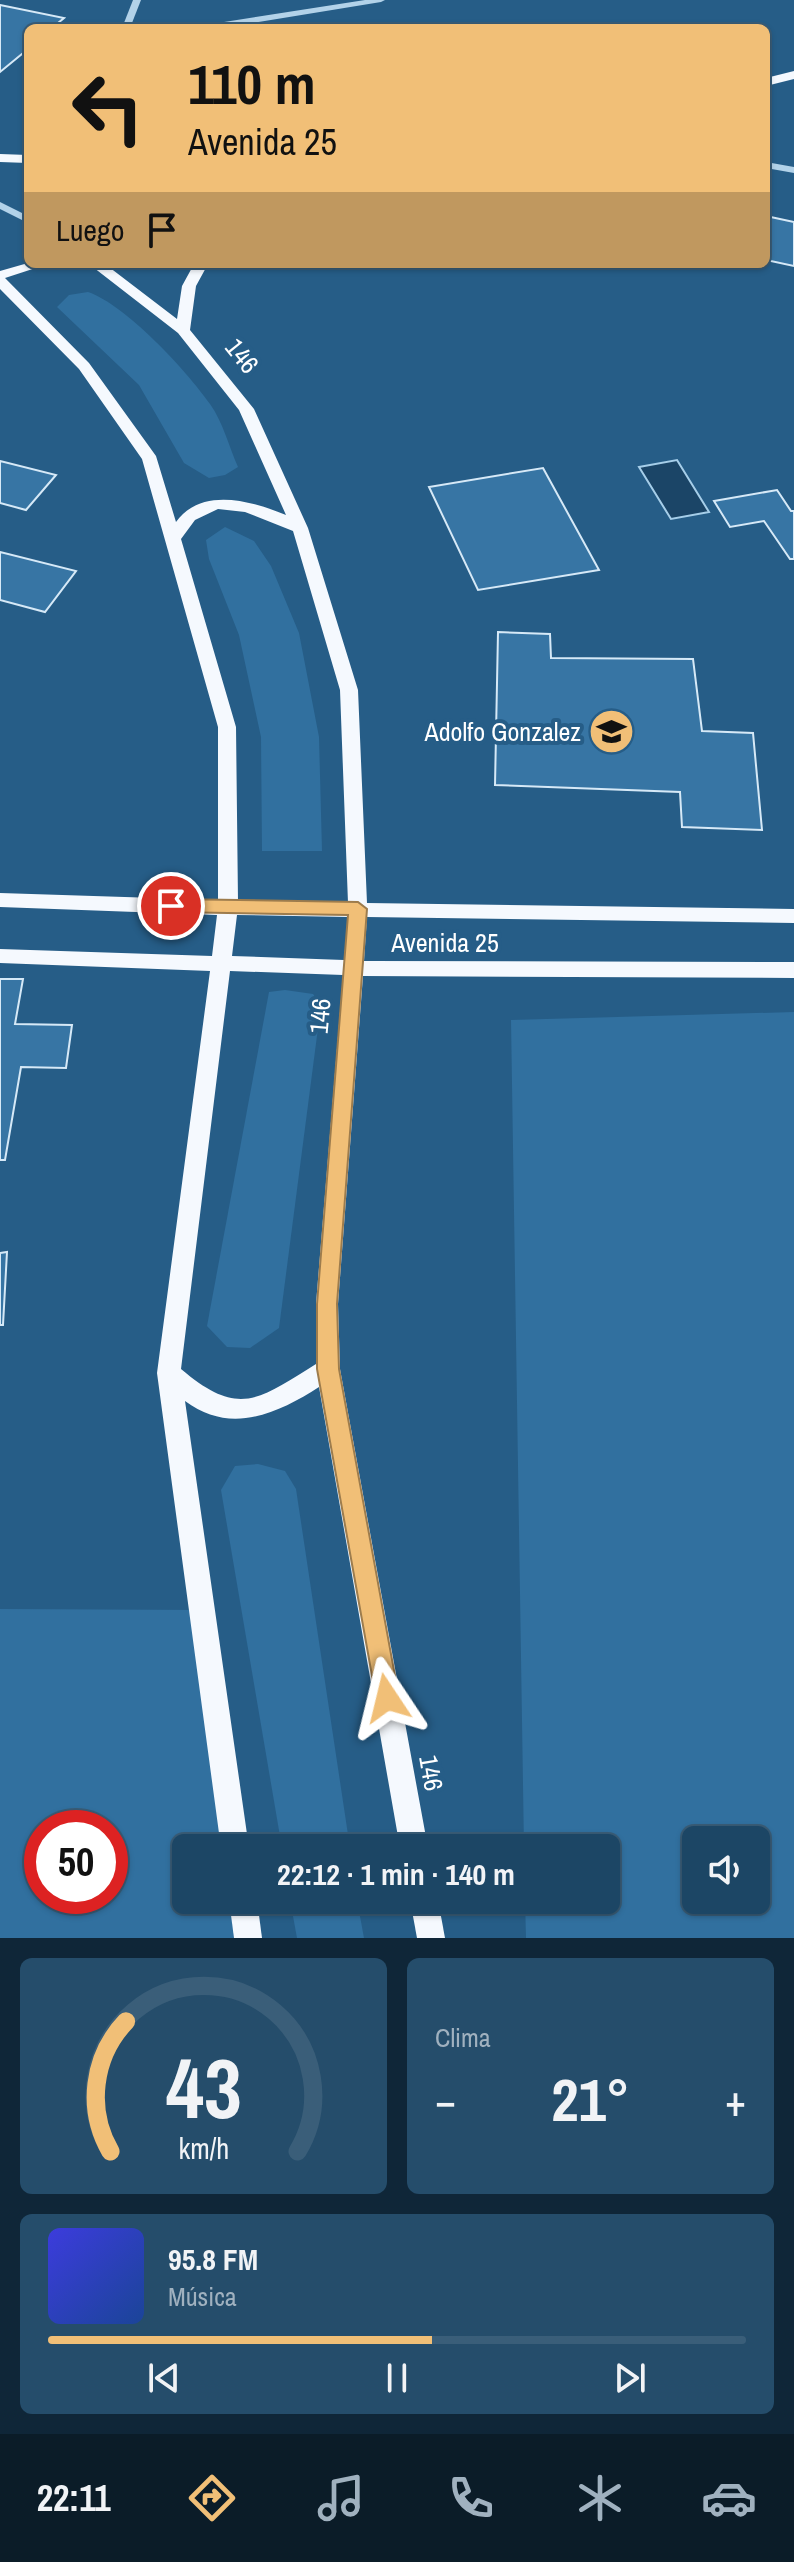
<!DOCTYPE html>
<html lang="es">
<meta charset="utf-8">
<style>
:root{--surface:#1c4665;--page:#254d6b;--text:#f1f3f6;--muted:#a0b1bf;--line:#3a5e79;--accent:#f1bf77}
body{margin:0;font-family:"Archivo Narrow",sans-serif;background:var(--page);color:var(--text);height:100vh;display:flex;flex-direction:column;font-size:30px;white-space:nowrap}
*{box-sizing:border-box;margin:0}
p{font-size:26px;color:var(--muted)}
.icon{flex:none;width:44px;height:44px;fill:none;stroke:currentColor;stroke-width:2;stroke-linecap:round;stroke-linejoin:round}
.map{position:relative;height:1938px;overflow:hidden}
.drawer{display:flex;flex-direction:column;gap:20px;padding:20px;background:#0f2638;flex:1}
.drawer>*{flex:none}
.guide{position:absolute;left:24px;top:24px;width:746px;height:244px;border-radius:12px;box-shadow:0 2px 6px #0004,0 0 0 2px var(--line);background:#f1bf77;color:#111;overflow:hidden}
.buttons{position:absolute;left:682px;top:1826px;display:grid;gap:16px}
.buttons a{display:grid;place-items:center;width:88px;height:88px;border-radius:12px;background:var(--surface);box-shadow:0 2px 6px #0004,0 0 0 2px var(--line);font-size:40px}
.speed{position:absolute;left:24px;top:1810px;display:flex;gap:16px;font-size:40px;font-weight:700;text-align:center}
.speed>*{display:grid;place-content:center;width:104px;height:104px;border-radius:50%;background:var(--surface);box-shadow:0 2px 6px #0004,0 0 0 2px var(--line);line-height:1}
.speed .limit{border:12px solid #d22;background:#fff;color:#111}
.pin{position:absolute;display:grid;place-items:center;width:68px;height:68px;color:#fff;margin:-34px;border:4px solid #fff;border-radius:50%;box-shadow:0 2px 8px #0007}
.me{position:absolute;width:88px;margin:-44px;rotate:350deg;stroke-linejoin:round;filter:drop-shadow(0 0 6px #0008)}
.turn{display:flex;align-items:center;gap:28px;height:168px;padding:0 32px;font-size:36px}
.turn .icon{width:104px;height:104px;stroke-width:2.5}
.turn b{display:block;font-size:56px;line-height:68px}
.then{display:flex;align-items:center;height:76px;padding:0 32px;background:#0003;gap:16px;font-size:30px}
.big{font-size:60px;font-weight:800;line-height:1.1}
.drawer .widget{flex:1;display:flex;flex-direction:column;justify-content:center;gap:12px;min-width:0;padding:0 28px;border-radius:12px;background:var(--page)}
.drawer .dial{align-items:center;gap:0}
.dial svg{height:208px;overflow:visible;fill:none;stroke:var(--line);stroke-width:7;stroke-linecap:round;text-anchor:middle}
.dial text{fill:var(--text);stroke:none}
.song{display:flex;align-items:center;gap:24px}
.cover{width:96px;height:96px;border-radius:12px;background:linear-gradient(135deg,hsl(240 70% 55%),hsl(220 70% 35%))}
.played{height:8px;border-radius:4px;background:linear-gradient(90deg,var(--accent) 55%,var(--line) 55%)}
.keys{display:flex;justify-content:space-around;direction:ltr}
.heat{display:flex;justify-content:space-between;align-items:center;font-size:44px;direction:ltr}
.drawer .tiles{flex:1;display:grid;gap:20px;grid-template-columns:1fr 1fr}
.widget:last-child{grid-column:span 2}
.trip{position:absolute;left:172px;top:1834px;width:448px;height:80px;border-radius:12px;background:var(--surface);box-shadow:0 2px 6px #0004,0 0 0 2px var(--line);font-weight:800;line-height:80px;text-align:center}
.tab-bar{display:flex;height:128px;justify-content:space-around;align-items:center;background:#0b1c28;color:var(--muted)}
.tab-bar .icon{width:56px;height:56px}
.tab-bar .on{color:var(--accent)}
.tab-bar b{font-size:36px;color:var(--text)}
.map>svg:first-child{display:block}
</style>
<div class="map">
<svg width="794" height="1938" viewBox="0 0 794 1938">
<rect width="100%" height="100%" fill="#265d87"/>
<g fill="#31709f" fill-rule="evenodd">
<path d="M88 292C126 305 186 370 210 404 223 422 229 447 238 467L225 475 209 478 184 463 139 385 57 307 69 295Z"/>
<path d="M225 527 254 541 271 566 299 633 319 737 322 851H262L261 737 239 635 209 559 206 540Z"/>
<path d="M285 990 313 994 321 1005 279 1328 250 1348 227 1347 207 1326 269 992Z"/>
<path d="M794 1012V1938H526L525 1900H606V1848H524L511 1020ZM696 1840H756V1900H696Z"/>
<path d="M258 1464 285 1471 296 1489 350 1848H282L221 1490 235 1466Z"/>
<path d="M0 1609 202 1610 235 1848H186V1900H243L248 1938H0ZM42 1828H110V1896H42Z"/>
<path d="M290 1900H357L364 1938H297Z"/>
</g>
<path fill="#1b4567" stroke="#a6cee9" stroke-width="2" d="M677 460 709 512 671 519 639 467Z"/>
<g fill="#3775a4" stroke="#d6e9f7" stroke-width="2">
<path d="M0 5 64 18 52 28H28V49L0 72Z"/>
<path d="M766 216 794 222V266L766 260Z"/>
<path d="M0 461 56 475 26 510 0 503Z"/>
<path d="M543 468 599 570 478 590 429 487Z"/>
<path d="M777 490 791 511H794V559H790L764 521 730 527 714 501Z"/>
<path d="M0 552 76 571 45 612 0 600Z"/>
<path d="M498 632 550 634 551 658 693 659 702 731 753 733 762 830 682 827 680 792 495 785Z"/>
<path d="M0 979H23L15 1024 72 1025 66 1068 21 1067 5 1160H0Z"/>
<path d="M7 1252 3 1325H0V1253Z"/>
</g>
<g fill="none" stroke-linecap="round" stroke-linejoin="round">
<g fill="#b2d2e9" fill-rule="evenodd">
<path d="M133 0H141L130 28H122Z"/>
<path d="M365 0H385L381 2 221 28H201L205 25Z"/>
<path d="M766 162 794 167V173L766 168Z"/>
<path d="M0 202 28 216V223L0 209Z"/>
</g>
<g fill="#f5f9fe" fill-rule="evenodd">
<path d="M794 71V79L766 86V78Z"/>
<path d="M0 154 28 155V163L0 162Z"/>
<path d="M28 263 48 264 5 278 89 363 156 456 176 522C202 486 252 501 286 515L239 410 178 333 89 264H105L177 319 182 286 194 264H208L196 286 190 330 254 409 308 528 358 690 367 903 794 909V923L367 917 364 961 794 962V978L363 976 338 1304 340 1369 428 1848H400L319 1387C277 1414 230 1435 185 1401L249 1848H221L157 1373 210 971 0 963V949L212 956 217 915 0 907V893L218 900V727L142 459 79 369 0 289V271ZM218 509 245 512 293 531 340 690 348 903 238 901 236 727 181 539 195 520ZM237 915 348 917 344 960 232 956ZM230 971 343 975 316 1304V1364C258 1400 239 1418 181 1369Z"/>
<path d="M229 1900H257L262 1938H234Z"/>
<path d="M410 1900H438L445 1938H417Z"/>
</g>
</g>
<path fill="#f1bf77" stroke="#9d7c4d" stroke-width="2" d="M171 899 358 902 367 909 337 1304 339 1369 399 1698 396 1707 387 1710 379 1707 376 1698 317 1369V1304L348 915 171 912 163 906Z"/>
<defs>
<symbol id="school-disc" viewBox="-11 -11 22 22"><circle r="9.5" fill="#f1bf77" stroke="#265d87"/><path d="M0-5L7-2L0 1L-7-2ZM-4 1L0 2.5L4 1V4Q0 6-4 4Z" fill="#111"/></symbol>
</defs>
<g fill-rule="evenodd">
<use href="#school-disc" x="586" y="706" width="51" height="51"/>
</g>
<g text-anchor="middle" stroke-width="8" stroke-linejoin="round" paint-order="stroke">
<g font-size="26" fill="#fff" stroke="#265d87">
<text transform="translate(242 356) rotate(51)" y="9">146</text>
<text x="445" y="952">Avenida 25</text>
<text transform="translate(320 1016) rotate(-85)" y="9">146</text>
<text transform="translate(431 1773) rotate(80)" y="9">146</text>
</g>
<g font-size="26" fill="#fff" stroke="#265d87" text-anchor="end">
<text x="581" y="741">Adolfo Gonzalez</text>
</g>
</g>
</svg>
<div class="buttons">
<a><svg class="icon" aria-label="sound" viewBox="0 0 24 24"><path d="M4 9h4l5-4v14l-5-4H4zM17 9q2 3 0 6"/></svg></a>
</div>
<div class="speed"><div class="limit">50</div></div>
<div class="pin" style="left:171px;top:906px;background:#d93025"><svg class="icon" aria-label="arrive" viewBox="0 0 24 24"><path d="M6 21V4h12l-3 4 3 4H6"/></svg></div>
<svg class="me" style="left:387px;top:1698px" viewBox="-20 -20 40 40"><path d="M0-17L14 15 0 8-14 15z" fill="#f1bf77" stroke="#fff" stroke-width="4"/></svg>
<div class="trip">22:12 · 1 min · 140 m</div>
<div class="guide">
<div class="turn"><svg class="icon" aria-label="left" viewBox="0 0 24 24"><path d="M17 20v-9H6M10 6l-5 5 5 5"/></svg><div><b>110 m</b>Avenida 25</div></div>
<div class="then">Luego<svg class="icon" aria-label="arrive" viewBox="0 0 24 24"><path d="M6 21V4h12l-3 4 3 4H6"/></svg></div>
</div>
</div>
<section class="drawer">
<div class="tiles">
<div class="widget dial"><svg viewBox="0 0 100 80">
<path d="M14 69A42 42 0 1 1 86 69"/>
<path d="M14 69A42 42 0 0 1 20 19" stroke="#f1bf77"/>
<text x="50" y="56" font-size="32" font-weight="700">43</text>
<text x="50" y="72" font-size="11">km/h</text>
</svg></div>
<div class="widget"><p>Clima</p>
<div class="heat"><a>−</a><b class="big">21°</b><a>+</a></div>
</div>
<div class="widget">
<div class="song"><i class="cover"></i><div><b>95.8 FM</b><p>Música</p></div></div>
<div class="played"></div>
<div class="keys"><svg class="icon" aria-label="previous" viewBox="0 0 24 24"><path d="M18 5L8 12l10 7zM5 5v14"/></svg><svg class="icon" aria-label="pause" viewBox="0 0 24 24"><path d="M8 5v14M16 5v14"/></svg><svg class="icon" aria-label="next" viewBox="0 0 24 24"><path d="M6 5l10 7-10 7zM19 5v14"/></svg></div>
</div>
</div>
</section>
<nav class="tab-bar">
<b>22:11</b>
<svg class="icon on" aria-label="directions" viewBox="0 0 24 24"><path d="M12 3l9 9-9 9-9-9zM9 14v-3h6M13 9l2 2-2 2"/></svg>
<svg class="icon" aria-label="music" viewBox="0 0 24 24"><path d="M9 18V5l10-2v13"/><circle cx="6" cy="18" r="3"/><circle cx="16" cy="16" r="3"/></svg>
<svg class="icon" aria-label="phone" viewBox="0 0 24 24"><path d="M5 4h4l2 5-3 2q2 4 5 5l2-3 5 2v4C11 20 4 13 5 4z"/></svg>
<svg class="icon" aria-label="climate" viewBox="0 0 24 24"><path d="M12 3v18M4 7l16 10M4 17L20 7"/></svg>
<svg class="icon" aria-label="car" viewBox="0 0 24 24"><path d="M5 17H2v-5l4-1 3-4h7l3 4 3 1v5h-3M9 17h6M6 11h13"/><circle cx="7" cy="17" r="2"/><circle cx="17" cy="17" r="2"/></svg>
</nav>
